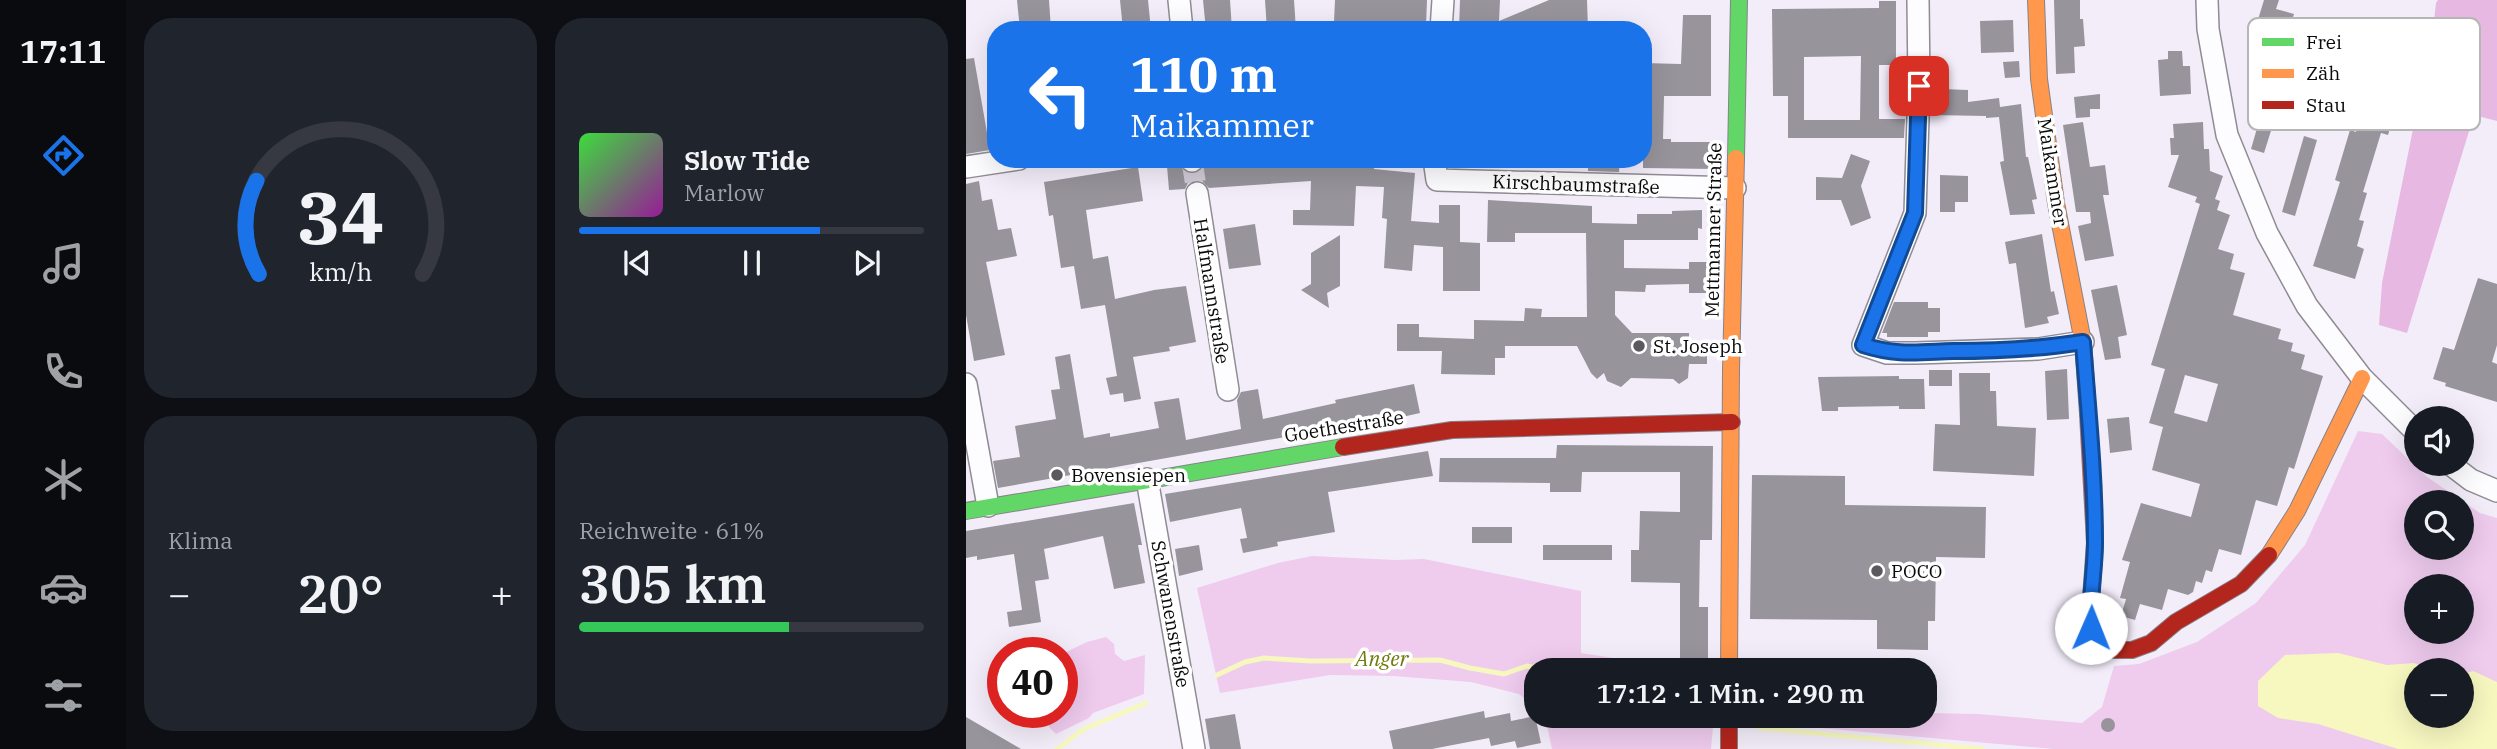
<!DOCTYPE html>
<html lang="de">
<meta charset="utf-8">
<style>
:root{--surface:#171b24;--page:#20242c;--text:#f1f3f6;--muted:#9ea1a6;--line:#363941;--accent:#1a73e8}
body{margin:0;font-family:"IBM Plex Serif",serif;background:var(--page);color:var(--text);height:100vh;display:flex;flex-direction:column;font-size:26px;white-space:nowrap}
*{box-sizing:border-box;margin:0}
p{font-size:23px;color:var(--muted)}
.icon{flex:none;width:38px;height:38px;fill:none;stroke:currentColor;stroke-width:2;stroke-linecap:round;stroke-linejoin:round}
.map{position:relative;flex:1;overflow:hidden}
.details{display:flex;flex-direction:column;gap:18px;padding:18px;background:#0d0f14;width:840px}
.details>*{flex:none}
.hud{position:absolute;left:21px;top:21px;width:665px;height:147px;border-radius:28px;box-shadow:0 7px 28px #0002;background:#1a73e8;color:#fff;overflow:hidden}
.tools{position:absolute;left:1438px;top:406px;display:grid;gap:14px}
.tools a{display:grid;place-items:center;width:70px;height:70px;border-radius:50%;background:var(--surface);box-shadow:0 7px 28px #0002;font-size:35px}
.speed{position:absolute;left:21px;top:637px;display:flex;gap:14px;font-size:35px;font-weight:700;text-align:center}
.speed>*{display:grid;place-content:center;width:91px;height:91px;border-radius:50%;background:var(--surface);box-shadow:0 7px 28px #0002;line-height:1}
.speed .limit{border:10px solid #d22;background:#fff;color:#111}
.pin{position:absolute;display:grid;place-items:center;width:60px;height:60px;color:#fff;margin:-30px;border-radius:14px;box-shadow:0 4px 10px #0006}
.me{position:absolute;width:77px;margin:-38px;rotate:1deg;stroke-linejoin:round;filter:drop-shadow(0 0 5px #0008)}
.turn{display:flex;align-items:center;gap:24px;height:147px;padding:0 28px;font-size:32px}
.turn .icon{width:91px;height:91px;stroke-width:2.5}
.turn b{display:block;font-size:49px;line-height:60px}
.big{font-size:52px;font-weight:600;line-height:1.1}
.details .tile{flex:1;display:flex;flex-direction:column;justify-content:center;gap:10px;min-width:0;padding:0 24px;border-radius:28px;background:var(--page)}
.details .dial{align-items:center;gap:0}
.dial svg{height:182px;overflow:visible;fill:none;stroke:var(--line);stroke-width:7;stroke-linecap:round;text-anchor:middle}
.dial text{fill:var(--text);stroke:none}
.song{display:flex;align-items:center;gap:21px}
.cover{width:84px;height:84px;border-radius:10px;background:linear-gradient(135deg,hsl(120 70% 55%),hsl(300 70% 35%))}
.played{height:7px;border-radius:4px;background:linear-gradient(90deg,var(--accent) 70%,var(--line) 70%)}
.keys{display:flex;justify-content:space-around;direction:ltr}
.heat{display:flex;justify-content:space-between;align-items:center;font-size:38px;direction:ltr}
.charge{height:10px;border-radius:5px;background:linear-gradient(90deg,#34c759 61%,var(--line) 0)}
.details .tiles{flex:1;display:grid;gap:18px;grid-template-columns:repeat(2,1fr)}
.trip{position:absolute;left:558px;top:658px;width:413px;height:70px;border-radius:28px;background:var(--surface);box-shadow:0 7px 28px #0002;font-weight:600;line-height:70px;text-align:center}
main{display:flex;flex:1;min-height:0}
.tabs{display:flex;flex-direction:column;width:126px;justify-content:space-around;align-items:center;background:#090b0e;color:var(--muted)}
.tabs .icon{width:49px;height:49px}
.tabs .on{color:var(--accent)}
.tabs b{font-size:32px;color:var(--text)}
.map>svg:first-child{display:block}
</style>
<main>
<nav class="tabs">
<b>17:11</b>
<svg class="icon on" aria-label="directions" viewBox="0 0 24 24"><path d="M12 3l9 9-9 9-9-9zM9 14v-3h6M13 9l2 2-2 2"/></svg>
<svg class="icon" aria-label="music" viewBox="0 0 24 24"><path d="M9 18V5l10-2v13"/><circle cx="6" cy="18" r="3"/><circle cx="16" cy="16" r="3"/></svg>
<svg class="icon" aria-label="phone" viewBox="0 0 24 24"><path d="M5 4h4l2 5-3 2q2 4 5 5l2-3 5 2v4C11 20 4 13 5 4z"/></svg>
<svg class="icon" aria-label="climate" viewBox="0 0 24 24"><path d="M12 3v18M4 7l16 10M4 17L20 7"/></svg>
<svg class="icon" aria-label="car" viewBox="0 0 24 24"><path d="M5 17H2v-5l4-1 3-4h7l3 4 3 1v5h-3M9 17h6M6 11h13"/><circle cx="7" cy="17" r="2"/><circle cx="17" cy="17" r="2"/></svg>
<svg class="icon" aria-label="filters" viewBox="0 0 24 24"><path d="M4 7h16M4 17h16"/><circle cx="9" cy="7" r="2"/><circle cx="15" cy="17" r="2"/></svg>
</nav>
<section class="details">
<div class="tiles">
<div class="tile dial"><svg viewBox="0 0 100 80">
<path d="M14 69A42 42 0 1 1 86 69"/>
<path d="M14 69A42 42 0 0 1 13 28" stroke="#1a73e8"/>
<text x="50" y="56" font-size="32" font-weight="700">34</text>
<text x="50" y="72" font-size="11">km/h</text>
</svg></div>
<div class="tile">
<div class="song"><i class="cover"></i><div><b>Slow Tide</b><p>Marlow</p></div></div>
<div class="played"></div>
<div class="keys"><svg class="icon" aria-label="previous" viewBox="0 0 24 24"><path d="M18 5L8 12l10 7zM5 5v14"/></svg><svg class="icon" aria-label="pause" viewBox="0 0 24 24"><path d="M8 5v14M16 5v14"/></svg><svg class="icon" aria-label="next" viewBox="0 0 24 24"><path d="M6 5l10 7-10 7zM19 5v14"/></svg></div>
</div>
<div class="tile"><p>Klima</p>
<div class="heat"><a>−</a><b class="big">20°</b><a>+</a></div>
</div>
<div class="tile"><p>Reichweite · 61%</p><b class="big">305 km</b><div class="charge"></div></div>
</div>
</section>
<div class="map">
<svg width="1531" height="749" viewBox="0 0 1531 749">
<rect width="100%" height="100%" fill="#f3edfa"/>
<g fill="#efcbee" fill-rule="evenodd">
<path d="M1392 431 1416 434 1461 477 1514 513 1531 518V749H1088L786 722V716H959V713L1012 714 1116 723 1136 707 1148 666 1173 664 1231 642 1290 603 1339 545ZM1451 502H1496V548H1451ZM1451 586H1496V632H1451ZM1451 670H1496V716H1451Z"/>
<path d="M346 556 429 560 458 559 615 591V653L667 661 748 665V670H570V708L553 694 505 682 427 676 364 675 254 693 231 588 312 563Z"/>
<path d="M140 637 148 644 149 654 158 661 179 655 178 694 127 713 123 718 90 734 83 727 82 715 67 721 63 712H96V654L121 642Z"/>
<path d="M579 716H748L745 749H586Z"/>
</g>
<path fill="#e7b8e2" d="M1472 0H1531V121L1508 115 1441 333 1413 325 1416 283 1467 30 1470 3Z"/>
<path fill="#f7f7c0" d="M1372 653 1421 665 1448 663 1467 670H1451V716H1496V675L1507 671 1531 682V749H1432L1352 724 1312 718 1292 706V681L1319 655Z"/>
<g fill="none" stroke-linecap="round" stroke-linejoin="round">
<g stroke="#f7f7c0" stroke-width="5">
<path d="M583 670 597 667 606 670"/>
<path d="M251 675 279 662 298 658 345 661 474 660 504 668 538 674 561 666 580 670"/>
<path d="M793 728 1016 749"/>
<path d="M91 749 118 729 180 703"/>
</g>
</g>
<g fill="#97949c" fill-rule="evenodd">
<path d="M51 0H83L85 30H54Z"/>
<path d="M154 0H182L185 30H157Z"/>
<path d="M237 0H264L266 30H240Z"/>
<path d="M299 0H328L330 30H301Z"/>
<path d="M369 0H461L460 26 368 22Z"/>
<path d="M494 0H534L533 21 583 0H621L622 30H493Z"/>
<path d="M1088 0H1114V19H1117L1119 46 1108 47 1109 73 1090 74Z"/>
<path d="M1298 0H1313L1310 9 1328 14 1313 63 1286 55 1294 27 1290 26Z"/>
<path d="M913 1H930V65H913V119H939L938 138H822V96H807L806 9 913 8ZM895 56 894 120H838V57Z"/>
<path d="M717 15H745V96H698L697 139H705V142H749L748 169 677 168V63L715 64Z"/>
<path d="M1047 20 1048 52 1015 53 1014 21Z"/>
<path d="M1202 51H1216L1217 66H1224L1225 94 1194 96 1192 60 1202 59Z"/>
<path d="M1404 53 1447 66 1437 98 1433 97 1422 135 1415 133 1397 192 1401 193 1393 220 1398 221 1391 246 1398 249 1389 279 1347 266 1374 182 1369 180 1384 130 1390 132 1404 88 1395 86Z"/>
<path d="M8 58 24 150 0 154V59Z"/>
<path d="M1302 59 1335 69 1329 90 1333 91 1324 119 1310 115 1298 153 1285 149 1296 111 1287 109Z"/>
<path d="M1053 61 1054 77 1039 78 1037 62Z"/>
<path d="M976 89 1002 90V102L1033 98 1034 107 1055 104 1060 157H1062L1071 199 1066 200 1069 214 1044 215 1034 162 1038 161 1033 117 1020 118V116L965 115 966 106 976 104Z"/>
<path d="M1134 94V109H1124V117L1110 118 1108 97Z"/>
<path d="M1117 122 1124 167 1139 165 1143 195H1137L1148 256 1119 261 1112 226 1125 223 1124 212H1110L1097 125Z"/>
<path d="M1237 122 1238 149H1243L1244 171 1257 176 1249 199 1254 201 1251 210 1264 215 1252 249 1268 254 1264 269 1279 273 1267 315 1315 329 1312 339 1327 343 1325 351 1339 355 1335 369 1357 376 1328 469 1323 467 1311 506 1290 500 1275 555 1253 549 1246 572 1240 570 1236 583 1230 581 1227 592 1222 595 1202 589 1196 610 1174 604 1169 620 1155 616 1160 599 1154 598 1164 562 1156 560 1175 503 1225 517 1234 484 1186 470 1197 427 1183 423 1199 369 1185 365 1234 204 1229 202 1231 197 1202 187 1213 155H1205L1204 138H1208L1207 124ZM1219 375 1252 384 1241 422 1208 413Z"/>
<path d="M1338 136 1351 140 1329 216 1316 212Z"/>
<path d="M885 154 904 161 895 186 905 218 885 226 875 200H850V177L876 178Z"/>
<path d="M302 159H408V169L449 173 445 221 473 223V205H494V242L514 243V291H477V247L448 245 446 271 418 268 421 219 416 218 418 187 390 186 388 226 327 225V210H344L345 181 243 188 236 181 230 180 222 183 219 189 203 190 201 166 214 165 219 172 227 174 233 172 239 164Z"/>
<path d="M622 159H654L653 172 622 171Z"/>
<path d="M172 167 177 201 120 210 127 259 142 256 149 299 188 290 220 286 230 342 203 347 204 351 167 357 175 399 158 402 157 393 144 395 140 378 151 376 139 305 115 309 108 266 95 268 87 215 83 216 78 182Z"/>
<path d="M974 175 1002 176V202H989V212H974Z"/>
<path d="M13 181 16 201 26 199 32 230 45 228 51 256 20 262 39 355 8 361 0 315V184Z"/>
<path d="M522 200 626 206V223L671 224V214H706V211L736 210V229L732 228V240H658V268L723 269V262H746V293H723V284L680 285 679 292 649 291V315L666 333H723V348L741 349V364H723L722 378 713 384 707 379 665 378 655 387 641 381 638 373 631 379 625 373 611 346H539V358H529V375L475 374 476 351H431V324H453V337L508 339V320L558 321 559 308 576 309 575 317H621L620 233H549V242H521Z"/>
<path d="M289 224 295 265 263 269 257 229Z"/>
<path d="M1076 234 1085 292 1088 291 1093 314 1081 317 1083 323 1059 328 1050 263 1043 264 1039 242Z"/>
<path d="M374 235V286L361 293 363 308 335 290 345 284V253Z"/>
<path d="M1512 278 1531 284V345L1526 362 1531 364V402L1479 386 1480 383 1467 379 1477 347 1488 350Z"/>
<path d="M1151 285 1161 335 1152 337 1155 358 1139 360 1125 290Z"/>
<path d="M928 302H962V308H974V332H962V337H921V333H916Z"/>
<path d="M104 354 118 438 144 433V437L193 428 188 402 213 398 220 440 275 429 271 400 275 392 292 389 297 419 370 403 369 400 448 384 454 413 387 428 375 429V427L32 488 27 461 54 457 49 426 90 419 85 390 94 389 89 357Z"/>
<path d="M1101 369 1103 419 1081 420 1079 371Z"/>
<rect x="963" y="370" width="23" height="16"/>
<path d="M993 373H1024V391H1030L1031 426 1070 428 1068 476 967 471 969 424 994 425Z"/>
<path d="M933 376V379H958L959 409H933V406L872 407V411H856L852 377Z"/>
<path d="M1163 417 1166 450 1144 453 1141 419Z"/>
<path d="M591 445 747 446 746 540H734L733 607H742V658H714V583L665 582V550H673L674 511 714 512V472H616L615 492H584V483L473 482 474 458H590Z"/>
<path d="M462 451 467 476 362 492 369 532 311 542 312 546 277 553 274 539 281 538 275 508 204 522 199 494Z"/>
<path d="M786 475 879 476V505L1020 507 1019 558 970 557 969 621H962V650L911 649V620L784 619Z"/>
<path d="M168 503 176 545H172L179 583 148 589 137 536 78 549 83 579 69 581 75 622 43 627 41 612 56 610 48 554 11 560V556L0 558V531Z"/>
<rect x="506" y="527" width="40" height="16"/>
<path d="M233 545 237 570 213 576 209 549Z"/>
<rect x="577" y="545" width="69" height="15"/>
<path d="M518 711 519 718 544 713 545 721 569 716 575 743 551 748 549 741 525 746 523 738 466 749H427L423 731Z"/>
<path d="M269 714 275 749H244L239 719Z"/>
<path d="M0 717 55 749H0Z"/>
<circle cx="1142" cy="725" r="7"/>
</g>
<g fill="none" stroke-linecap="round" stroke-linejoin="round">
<path stroke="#d0cbd6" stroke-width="21" stroke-dasharray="21 10" stroke-linecap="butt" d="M226 161 231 193"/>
<defs>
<g id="street">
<path d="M213 0 216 30"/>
<path d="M952 0 953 86 949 213 897 345 921 353H950L1072 349 1117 342"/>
<path d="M1241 0 1242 29 1261 135 1301 233 1341 306 1396 378 1451 433"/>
<path d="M475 30 477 0"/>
<path d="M226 159V161"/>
<path d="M468 159 471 180 769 188"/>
<path d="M0 167 53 159"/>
<path d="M231 193 262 390"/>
<path d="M0 384 22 506"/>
<path d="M1484 464 1505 480 1531 491"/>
<path d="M181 479 228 749"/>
</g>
<g id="fast">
<path d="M770 158 773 0"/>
<path d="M0 511 377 447"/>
</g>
<g id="slow">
<path d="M1070 0 1073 79 1090 203 1117 342 1122 414"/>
<path d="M1303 555 1331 511 1396 378"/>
<path d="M763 670 765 370 770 158"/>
</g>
<g id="jam">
<path d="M1122 414 1129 543 1124 612 1128 640 1134 646 1140 650H1166L1185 643 1210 622 1275 584 1303 555"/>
<path d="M377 447 486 430 766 422"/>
<path d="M763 716V749"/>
</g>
</defs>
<use href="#street" stroke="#8f8c92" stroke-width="24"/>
<use href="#fast" stroke="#868389" stroke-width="18"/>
<use href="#slow" stroke="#868389" stroke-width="18"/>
<use href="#jam" stroke="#868389" stroke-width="18"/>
<use href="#street" stroke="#fdfcfe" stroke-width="21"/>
<use href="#fast" stroke="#63d668" stroke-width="16"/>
<use href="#slow" stroke="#ff974d" stroke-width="16"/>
<use href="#jam" stroke="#b3261e" stroke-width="16"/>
</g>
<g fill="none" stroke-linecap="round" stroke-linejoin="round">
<defs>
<path id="route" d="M953 86 949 213 897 345C931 356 953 352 987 351 1031 351 1073 349 1117 342 1122 408 1129 475 1129 542 1129 571 1123 599 1125 628"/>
</defs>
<use href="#route" stroke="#114b97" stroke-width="18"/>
<use href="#route" stroke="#1a73e8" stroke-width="12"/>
</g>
<g fill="#5c595e" stroke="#fff" stroke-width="2.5">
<circle cx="673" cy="346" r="7"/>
<circle cx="91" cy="475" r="7"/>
<circle cx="911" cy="571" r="7"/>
</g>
<g text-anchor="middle" stroke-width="7" stroke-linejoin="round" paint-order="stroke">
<g font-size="19" fill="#0a0a0a" stroke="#fff">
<text transform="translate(1087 172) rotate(81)" y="7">Maikammer</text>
<text transform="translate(610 184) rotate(2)" y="7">Kirschbaumstraße</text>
<text transform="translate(747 230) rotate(-89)" y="7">Mettmanner Straße</text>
<text transform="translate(246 291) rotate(81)" y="7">Halfmannstraße</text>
<text transform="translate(378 426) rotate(-9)" y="7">Goethestraße</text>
<text transform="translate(205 614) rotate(80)" y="7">Schwanenstraße</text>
</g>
<g font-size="19" fill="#0a0a0a" stroke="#fff" text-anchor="start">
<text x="687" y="353">St. Joseph</text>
<text x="105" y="482">Bovensiepen</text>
<text x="925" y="578">POCO</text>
</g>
<g font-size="21" font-style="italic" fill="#70790d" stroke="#fff">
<text x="416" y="666">Anger</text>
</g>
</g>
<rect x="1282" y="18" width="232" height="112" rx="10" fill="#fff" stroke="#b6b6b6" stroke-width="2"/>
<rect x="1296" y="38" width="32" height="8" fill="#63d668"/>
<rect x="1296" y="69" width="32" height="9" fill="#ff974d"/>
<rect x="1296" y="101" width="32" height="8" fill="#b3261e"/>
<g font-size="19" fill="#0a0a0a">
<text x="1340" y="49">Frei</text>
<text x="1340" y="80">Zäh</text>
<text x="1340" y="112">Stau</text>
</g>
</svg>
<div class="tools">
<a><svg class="icon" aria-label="sound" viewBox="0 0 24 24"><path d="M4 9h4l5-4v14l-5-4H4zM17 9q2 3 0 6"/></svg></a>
<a><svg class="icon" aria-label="search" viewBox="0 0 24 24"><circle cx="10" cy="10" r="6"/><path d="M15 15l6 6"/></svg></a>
<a>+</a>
<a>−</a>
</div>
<div class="speed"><div class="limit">40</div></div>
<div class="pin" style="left:953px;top:86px;background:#d93025"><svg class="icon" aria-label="arrive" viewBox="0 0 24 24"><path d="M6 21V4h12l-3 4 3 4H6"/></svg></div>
<svg class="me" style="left:1125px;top:628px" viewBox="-20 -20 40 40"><circle r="19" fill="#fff"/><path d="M0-13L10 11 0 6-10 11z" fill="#1a73e8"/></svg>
<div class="trip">17:12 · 1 Min. · 290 m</div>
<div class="hud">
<div class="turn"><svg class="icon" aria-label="left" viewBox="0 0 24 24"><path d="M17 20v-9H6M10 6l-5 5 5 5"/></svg><div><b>110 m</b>Maikammer</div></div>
</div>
</div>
</main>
